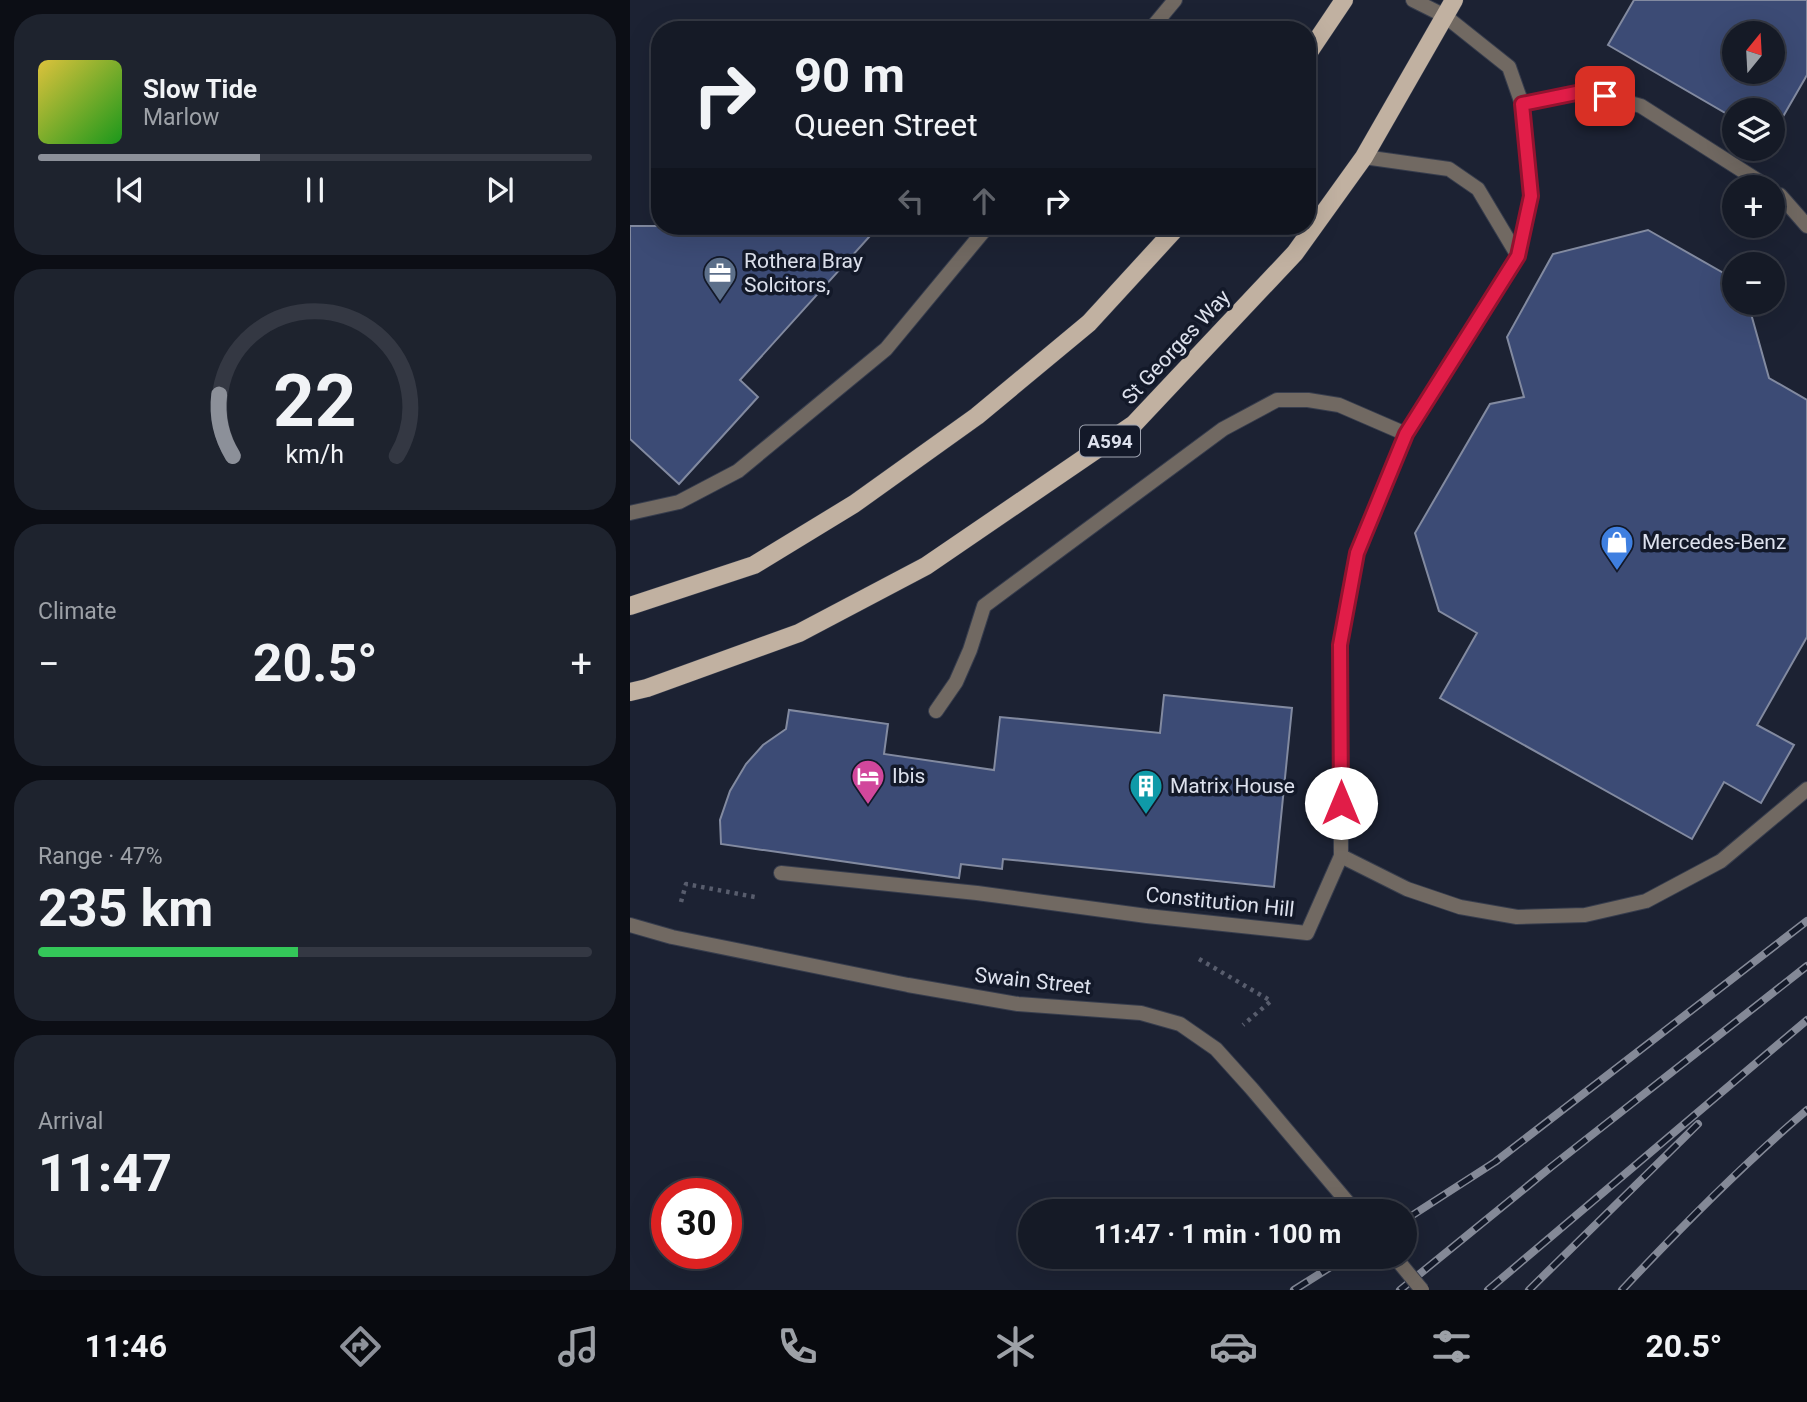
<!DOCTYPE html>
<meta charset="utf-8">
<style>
:root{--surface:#151a26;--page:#1e232e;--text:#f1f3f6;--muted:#9da1a7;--line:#343843;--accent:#8c9099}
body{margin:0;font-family:Roboto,sans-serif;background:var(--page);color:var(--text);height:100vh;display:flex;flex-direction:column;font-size:26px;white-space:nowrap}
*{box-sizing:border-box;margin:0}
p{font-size:23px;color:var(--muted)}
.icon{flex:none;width:38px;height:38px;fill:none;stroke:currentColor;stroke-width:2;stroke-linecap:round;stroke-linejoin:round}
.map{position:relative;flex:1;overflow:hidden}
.drawer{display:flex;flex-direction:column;gap:14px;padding:14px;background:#0c0e15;width:630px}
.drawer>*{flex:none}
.hud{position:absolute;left:21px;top:21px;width:665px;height:214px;border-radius:28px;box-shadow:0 7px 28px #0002,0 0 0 2px var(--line);background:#151a26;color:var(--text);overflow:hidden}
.needle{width:46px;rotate:18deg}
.tools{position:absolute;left:1092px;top:21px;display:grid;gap:14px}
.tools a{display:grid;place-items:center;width:63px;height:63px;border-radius:50%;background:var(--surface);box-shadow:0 7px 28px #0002,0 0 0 2px var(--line);font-size:35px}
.speed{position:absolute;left:21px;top:1178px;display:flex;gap:14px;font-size:35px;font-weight:700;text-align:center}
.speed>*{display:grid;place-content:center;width:91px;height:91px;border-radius:50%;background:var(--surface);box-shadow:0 7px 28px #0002,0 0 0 2px var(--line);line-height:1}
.speed .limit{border:10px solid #d22;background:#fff;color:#111}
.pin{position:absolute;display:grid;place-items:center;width:60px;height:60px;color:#fff;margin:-30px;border-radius:14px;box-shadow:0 4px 10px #0006}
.me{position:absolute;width:77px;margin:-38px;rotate:0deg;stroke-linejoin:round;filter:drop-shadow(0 0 5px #0008)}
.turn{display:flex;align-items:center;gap:24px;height:147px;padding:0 28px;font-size:32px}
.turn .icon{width:91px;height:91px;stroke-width:2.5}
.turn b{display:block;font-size:49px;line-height:60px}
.lanes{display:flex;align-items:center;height:66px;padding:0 28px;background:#0003;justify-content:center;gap:35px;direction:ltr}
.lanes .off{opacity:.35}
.big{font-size:52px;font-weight:700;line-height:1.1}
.drawer .widget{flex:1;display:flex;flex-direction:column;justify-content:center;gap:10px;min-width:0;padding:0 24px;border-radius:28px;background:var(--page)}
.drawer .dial{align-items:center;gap:0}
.dial svg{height:182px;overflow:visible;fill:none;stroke:var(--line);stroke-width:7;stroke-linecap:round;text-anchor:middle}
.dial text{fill:var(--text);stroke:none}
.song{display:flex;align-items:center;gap:21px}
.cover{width:84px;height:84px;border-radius:10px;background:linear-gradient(135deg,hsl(50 70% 55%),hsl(120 70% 35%))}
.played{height:7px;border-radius:4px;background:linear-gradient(90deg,var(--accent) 40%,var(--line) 40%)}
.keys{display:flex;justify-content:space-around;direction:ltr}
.heat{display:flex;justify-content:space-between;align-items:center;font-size:38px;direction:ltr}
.charge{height:10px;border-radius:5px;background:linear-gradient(90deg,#34c759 47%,var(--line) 0)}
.trip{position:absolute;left:388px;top:1199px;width:399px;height:70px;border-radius:35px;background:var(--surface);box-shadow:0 7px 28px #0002,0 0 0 2px var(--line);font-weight:700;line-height:70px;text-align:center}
.menu{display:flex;height:112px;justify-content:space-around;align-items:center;background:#080a0f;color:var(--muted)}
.menu .icon{width:49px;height:49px}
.menu .current{color:var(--accent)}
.menu b{font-size:32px;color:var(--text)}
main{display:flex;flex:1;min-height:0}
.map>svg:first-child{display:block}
</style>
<main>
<section class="drawer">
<div class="widget">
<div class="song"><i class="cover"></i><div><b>Slow Tide</b><p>Marlow</p></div></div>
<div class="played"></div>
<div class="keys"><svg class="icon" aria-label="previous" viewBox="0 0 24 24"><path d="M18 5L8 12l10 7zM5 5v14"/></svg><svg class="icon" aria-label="pause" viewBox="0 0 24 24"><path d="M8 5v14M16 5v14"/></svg><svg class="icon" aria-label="next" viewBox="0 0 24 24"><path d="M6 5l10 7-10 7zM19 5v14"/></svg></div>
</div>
<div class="widget dial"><svg viewBox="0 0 100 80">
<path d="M14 69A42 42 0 1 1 86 69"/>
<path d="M14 69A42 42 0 0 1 8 42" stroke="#8c9099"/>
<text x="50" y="56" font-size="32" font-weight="700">22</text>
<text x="50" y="72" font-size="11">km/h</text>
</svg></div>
<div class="widget"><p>Climate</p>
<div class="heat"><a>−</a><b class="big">20.5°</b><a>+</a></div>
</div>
<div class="widget"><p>Range · 47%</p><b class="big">235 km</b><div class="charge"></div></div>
<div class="widget"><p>Arrival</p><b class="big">11:47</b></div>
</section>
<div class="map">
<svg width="1177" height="1290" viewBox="0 0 1177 1290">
<rect width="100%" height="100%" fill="#1c2233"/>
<g fill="#3c4b75" stroke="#828aa0" stroke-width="2" fill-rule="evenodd">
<path d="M1004 0H1177V75L1143 134V110H1104V118L978 45ZM1104 33H1143V72H1104Z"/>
<path d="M0 226H249L110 380 128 397 49 484 0 439Z"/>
<path d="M1018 230 1104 279V303H1118L1139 378 1177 400V637L1127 725 1164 745 1131 803 1094 782 1062 839 810 698 847 633 809 611 785 533 860 404 894 397 877 337 923 254Z"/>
<path d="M534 695 662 708 644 887 373 859 372 869 331 864 329 878 91 844 90 820 100 791 116 764 133 745 156 729 159 710 258 724 254 754 364 770 370 717 530 733Z"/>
</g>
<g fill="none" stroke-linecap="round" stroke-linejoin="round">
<defs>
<g id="service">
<path d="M520 30 545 0"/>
<path d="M1150 195 1177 226"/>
<path d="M0 513 49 502 108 471 256 349 358 226"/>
<path d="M306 711 326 682 340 650 354 606 593 429 647 400H678L709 405 776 434"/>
<path d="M711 856 777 889 830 907 887 917 955 915 1016 901 1091 861 1177 789"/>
</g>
<g id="minor">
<path d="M892 104 956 91 1011 106 1138 187"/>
<path d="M734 157 819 169 848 189 888 256"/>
<path d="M151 873 347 893 517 916 677 933 711 856 710 645 727 553 776 434 888 256 901 196 892 104 879 67 815 16 783 0"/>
</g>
<path id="tertiary" d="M0 925 42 937 278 985 388 1004 511 1013 550 1024 586 1049 622 1089 725 1211"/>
<g id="primary">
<path d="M677 55 714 0"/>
<path d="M0 606 124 565 224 504 347 416 459 323 548 226"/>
<path d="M0 692 17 688 169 633 296 566 504 424 665 253 734 157 824 0"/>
</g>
</defs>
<use href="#service" stroke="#373d4d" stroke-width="16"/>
<use href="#minor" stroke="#373d4d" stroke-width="16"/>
<use href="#tertiary" stroke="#373d4d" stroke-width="16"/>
<use href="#primary" stroke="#373d4d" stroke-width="19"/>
<g stroke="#585d6d" stroke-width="4.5" stroke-dasharray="3.5 5" stroke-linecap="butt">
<path d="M51 902 56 884 125 897"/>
<path d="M569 959 641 1001 613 1025"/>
</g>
<use href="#service" stroke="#716962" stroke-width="14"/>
<use href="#minor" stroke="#716962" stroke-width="14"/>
<use href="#tertiary" stroke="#716962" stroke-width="14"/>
<use href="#primary" stroke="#c1b1a1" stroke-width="18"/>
<defs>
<g id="rail">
<path d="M775 1220 865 1162 1177 921"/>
<path d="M664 1290 718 1256"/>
<path d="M770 1290 921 1167 1177 966"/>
<path d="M858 1290 1177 1020"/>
<path d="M899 1290 1068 1124"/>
<path d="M992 1290C1051 1227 1111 1166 1177 1110"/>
</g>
</defs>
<use href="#rail" stroke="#848997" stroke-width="8"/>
<use href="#rail" stroke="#131929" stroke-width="5" stroke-dasharray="16" stroke-linecap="butt"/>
<defs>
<path id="tertiary-bridge" d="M764 1256 792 1290"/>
</defs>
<use href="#tertiary-bridge" stroke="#373d4d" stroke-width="16" stroke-linecap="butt"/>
<use href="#tertiary-bridge" stroke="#716962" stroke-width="14"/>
</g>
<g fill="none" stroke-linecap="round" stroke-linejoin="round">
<defs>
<path id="route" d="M711 803 710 645 727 553 776 434 888 256 901 196 892 104 956 91 975 96"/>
</defs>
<use href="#route" stroke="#92132f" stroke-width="18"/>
<use href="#route" stroke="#e11d48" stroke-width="12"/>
</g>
<defs>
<symbol id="office-pin" viewBox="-11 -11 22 30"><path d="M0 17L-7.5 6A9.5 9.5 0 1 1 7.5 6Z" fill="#5c6f8a" stroke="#131929"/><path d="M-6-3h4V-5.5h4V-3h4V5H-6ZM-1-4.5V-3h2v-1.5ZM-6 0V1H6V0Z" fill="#fff"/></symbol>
<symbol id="shop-pin" viewBox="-11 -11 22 30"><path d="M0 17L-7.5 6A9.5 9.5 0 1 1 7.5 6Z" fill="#3f7fe0" stroke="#131929"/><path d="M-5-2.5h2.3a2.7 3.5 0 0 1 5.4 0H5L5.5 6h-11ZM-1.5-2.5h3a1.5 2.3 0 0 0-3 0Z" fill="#fff"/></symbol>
<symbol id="hotel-pin" viewBox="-11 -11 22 30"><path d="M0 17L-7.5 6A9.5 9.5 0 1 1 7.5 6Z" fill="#d1479c" stroke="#131929"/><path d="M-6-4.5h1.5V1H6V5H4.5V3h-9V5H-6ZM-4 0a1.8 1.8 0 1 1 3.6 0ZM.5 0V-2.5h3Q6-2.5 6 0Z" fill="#fff"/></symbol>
<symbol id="building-pin" viewBox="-11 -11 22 30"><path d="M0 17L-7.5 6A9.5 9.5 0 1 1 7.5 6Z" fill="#0f9aa8" stroke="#131929"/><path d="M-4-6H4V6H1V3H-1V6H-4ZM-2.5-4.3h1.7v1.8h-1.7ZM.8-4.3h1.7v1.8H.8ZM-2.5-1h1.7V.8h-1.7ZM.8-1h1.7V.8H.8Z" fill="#fff"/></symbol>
</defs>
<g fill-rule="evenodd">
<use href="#office-pin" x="71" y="254" width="38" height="52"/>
<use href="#shop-pin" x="968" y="523" width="38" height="52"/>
<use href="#hotel-pin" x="219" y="757" width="38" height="52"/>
<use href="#building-pin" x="497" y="767" width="38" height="52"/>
</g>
<g text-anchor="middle" stroke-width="7" stroke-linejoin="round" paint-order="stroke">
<rect fill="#131929" stroke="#a0a5b2" stroke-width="2" x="450" y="425.5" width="60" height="31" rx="5"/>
<g font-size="19" font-weight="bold" fill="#dde1ed">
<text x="480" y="448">A594</text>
</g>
<g font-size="21" fill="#dde1ed" stroke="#131929" text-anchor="start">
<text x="114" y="268">Rothera Bray<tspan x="114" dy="24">Solcitors,</tspan></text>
<text x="1012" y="549">Mercedes-Benz</text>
<text x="262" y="783">Ibis</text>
<text x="540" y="793">Matrix House</text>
</g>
<g font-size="21" fill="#dde1ed" stroke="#131929">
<text transform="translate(546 347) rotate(-47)" y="7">St Georges Way</text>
<text transform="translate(590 902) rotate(6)" y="7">Constitution Hill</text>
<text transform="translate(403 981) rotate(6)" y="7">Swain Street</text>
</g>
</g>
</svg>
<div class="tools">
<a><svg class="needle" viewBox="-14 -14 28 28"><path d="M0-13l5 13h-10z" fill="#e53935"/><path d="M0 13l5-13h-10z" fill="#9da1a7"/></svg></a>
<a><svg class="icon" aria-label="layers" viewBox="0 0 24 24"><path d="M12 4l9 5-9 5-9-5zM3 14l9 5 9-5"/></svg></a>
<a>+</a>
<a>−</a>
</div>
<div class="speed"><div class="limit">30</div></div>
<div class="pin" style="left:975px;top:96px;background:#d93025"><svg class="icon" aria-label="arrive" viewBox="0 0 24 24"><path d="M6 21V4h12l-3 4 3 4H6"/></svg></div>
<svg class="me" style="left:711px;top:803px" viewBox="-20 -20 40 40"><circle r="19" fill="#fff"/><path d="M0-13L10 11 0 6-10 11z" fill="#e11d48"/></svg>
<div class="trip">11:47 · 1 min · 100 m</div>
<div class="hud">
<div class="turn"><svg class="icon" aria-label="right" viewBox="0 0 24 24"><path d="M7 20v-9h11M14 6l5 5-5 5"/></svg><div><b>90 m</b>Queen Street</div></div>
<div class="lanes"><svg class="icon off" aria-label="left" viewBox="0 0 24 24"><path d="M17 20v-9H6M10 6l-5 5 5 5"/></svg><svg class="icon off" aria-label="ahead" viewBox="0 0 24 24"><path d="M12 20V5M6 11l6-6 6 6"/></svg><svg class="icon" aria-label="right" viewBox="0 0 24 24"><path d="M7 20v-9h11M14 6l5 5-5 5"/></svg></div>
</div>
</div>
</main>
<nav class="menu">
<b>11:46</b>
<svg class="icon current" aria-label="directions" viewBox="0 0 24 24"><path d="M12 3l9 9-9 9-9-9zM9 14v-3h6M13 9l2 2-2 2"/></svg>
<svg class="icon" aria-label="music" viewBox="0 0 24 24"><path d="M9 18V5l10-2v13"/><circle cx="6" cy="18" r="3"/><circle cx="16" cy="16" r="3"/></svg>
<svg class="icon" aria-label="phone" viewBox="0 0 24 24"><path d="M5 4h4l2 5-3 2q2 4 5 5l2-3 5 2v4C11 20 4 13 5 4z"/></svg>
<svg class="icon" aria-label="climate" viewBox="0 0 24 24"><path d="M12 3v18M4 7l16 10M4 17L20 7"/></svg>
<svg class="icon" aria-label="car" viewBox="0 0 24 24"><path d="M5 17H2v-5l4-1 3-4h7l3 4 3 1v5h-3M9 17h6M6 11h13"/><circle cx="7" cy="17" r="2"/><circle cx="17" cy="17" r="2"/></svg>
<svg class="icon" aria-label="filters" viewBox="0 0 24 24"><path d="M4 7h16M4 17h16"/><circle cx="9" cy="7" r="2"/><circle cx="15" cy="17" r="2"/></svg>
<b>20.5°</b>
</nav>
